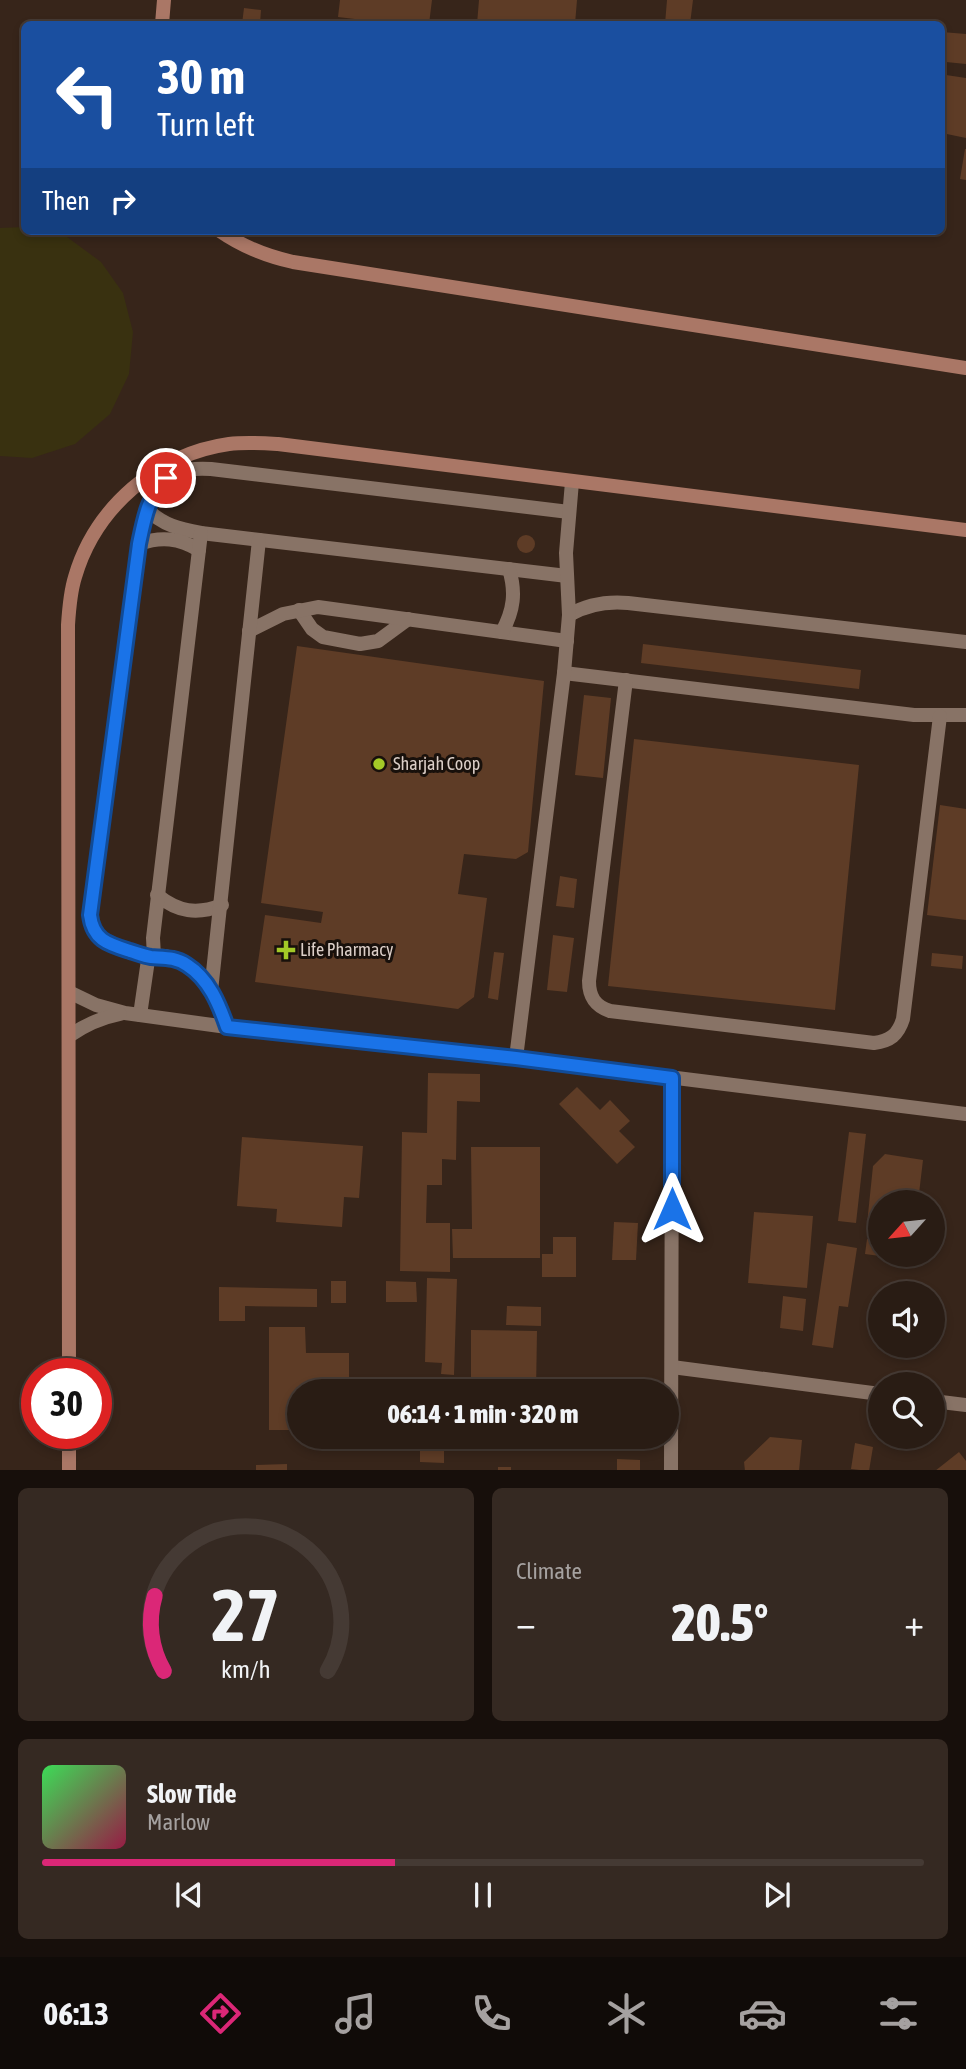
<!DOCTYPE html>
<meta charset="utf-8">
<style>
:root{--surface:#291c14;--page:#352922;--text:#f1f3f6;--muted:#a5a1a0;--line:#453a34;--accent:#db2777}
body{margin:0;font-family:"Asap Condensed",sans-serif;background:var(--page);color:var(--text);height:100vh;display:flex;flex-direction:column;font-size:26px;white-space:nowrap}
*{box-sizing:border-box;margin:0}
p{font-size:23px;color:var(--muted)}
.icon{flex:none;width:38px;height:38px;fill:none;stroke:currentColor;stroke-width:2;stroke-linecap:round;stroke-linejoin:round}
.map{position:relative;height:1470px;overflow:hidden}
.drawer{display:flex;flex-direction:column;gap:18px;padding:18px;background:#170f0b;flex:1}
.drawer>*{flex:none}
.top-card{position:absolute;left:21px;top:21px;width:924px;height:214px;border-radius:10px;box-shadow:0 4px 10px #0003,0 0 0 2px var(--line);background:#1a4fa0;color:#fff;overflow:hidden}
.needle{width:46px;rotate:243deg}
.tools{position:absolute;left:868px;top:1190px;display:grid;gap:14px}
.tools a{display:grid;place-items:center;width:77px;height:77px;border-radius:50%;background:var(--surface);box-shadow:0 4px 10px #0003,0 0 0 2px var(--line);font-size:35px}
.speed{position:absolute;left:21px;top:1358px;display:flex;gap:14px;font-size:35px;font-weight:700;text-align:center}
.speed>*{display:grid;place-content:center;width:91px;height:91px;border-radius:50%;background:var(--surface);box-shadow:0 4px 10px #0003,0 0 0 2px var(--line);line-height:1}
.speed .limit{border:10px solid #d22;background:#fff;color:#111}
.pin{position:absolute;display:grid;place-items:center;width:60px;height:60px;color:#fff;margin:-30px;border:4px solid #fff;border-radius:50%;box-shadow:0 2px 7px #0007}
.me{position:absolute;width:77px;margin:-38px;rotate:0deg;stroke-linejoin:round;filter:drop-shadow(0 0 5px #0008)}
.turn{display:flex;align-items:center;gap:24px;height:147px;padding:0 21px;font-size:32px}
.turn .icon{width:91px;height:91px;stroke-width:2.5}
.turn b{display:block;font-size:49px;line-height:60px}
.then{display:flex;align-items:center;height:66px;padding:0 21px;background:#0003;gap:14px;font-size:26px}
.big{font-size:52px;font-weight:800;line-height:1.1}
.drawer .tile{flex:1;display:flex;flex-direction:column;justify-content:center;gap:10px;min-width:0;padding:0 24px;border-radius:10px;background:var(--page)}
.drawer .dial{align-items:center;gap:0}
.dial svg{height:182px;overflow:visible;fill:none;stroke:var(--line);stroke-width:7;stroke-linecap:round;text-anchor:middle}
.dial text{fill:var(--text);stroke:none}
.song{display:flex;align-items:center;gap:21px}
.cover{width:84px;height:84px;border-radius:10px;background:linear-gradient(135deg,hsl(130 70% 55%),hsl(340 70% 35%))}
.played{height:7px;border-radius:4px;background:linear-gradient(90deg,var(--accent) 40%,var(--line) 40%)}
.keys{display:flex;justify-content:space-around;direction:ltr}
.heat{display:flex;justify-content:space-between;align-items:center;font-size:38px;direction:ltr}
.drawer .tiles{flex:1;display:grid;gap:18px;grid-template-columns:1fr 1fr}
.tile:last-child{grid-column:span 2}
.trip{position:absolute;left:287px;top:1379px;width:392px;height:70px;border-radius:35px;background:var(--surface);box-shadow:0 4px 10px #0003,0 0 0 2px var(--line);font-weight:800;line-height:70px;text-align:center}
.dock{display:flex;height:112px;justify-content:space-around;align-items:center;background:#100b08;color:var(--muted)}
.dock .icon{width:49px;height:49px}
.dock .current{color:var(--accent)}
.dock b{font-size:32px;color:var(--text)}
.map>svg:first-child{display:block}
</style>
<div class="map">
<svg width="966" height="1471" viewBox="0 0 966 1471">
<rect width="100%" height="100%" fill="#37251a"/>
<path fill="#393110" d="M24 227V231H47L67 237 101 262 123 293 133 332 129 374 110 414 75 444 32 458 0 456V228Z"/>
<g fill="#5e3c26">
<path d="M340 0H432L429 24H362L363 20 338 17Z"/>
<path d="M479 0H577L575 24H477Z"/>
<path d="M667 0H693L690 24H665Z"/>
<path d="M244 8 261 10 260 24H242Z"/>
<path d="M942 32 966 34V64L946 62 942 64Z"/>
<path d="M946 75 966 78V138L942 133V102Z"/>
<path d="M965 149H966V180L960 179Z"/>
<circle cx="526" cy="544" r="9"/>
<path d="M643 644 861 670 859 689 641 663Z"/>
<path d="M297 646 544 681 528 852 516 859 464 854 458 894 487 898 474 997 458 1009 255 982 265 915 321 923 323 912 261 903Z"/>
<path d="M584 695 611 698 603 778 575 775Z"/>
<path d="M634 739 859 765 835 1010 608 986Z"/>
<path d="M940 805 966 809V920L927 915Z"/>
<path d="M560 876 577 879 574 908 556 906Z"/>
<path d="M553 935 574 938 567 992 547 990Z"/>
<path d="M494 952 504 953 498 1000 488 998Z"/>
<path d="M932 953 963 956 962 969 931 966Z"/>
<path d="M428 1073 480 1074V1102L457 1101 456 1160 442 1159V1185H427L426 1223H450V1272L400 1271 402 1132 427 1133Z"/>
<path d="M577 1087 600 1110 610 1100 630 1121 619 1131 635 1147 617 1164 559 1104Z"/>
<path d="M849 1132 866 1134 856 1223 838 1221Z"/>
<path d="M242 1137 363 1146 359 1198 344 1197 342 1227 276 1222 277 1209 237 1206Z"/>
<path d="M471 1147H540V1258H453L452 1229H472Z"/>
<path d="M885 1154 923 1160 918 1202H880V1227L867 1224 873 1166Z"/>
<path d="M754 1212 813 1216 807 1288 748 1283Z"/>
<path d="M614 1222 638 1223 636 1260H612Z"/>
<path d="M553 1237H576V1277H542V1254H553Z"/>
<path d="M867 1239 880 1241V1256L865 1254Z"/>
<path d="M827 1243 857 1248 848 1307 839 1306 833 1348 812 1345Z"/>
<path d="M427 1278 457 1279 454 1375 441 1374 442 1363 425 1362Z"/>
<rect x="331" y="1281" width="15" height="22"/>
<path d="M386 1281 416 1282 417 1302H386Z"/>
<path d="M219 1287 317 1289V1307L245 1306V1321H219Z"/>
<path d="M783 1296 806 1299 803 1331 780 1328Z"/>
<path d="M507 1306 541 1307V1326L506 1325Z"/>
<path d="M269 1327H305L306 1353H349V1391H299V1430H269Z"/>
<path d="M471 1330 537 1331 536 1391H471Z"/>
<path d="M420 1437H444V1463L420 1462Z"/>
<rect x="451" y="1437" width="85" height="4"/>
<path d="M559 1437H630L627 1444 622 1446 559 1444Z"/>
<path d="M770 1437 802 1440 799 1471H745L744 1462Z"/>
<path d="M855 1443 873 1447 869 1471 851 1469Z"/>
<path d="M959 1452 966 1461V1471H935Z"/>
<path d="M617 1459 640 1460V1471H617Z"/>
<path d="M287 1464V1471H256V1465Z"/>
<rect x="498" y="1467" width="13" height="4"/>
</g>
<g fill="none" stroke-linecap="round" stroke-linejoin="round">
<g stroke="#887366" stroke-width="14">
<path d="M147 509C162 525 180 529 201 533L567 576"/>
<path d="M139 544C161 536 179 538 199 550"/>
<path d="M299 610 312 629 323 637 360 644 378 641 408 619"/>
<path d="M569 615C588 604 606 601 628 603L966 642"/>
<path d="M249 631 283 614 318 607 567 641"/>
<path d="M502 632C514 610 516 592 509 569"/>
<path d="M564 673 914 715H966"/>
<path d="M626 680 589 981C589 997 595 1006 610 1011L874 1043C890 1041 898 1035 903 1019L940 716"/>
<path d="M157 895C178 912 197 915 222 905"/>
<path d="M154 956 153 938 201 533"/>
<path d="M151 957C124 949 94 948 90 915L139 544C149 497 155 465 211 469L569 512"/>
<path d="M211 991 259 540"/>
<path d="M140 1015 148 960C154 955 161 955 169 957 203 965 217 998 227 1027"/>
</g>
<g stroke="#887366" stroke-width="14">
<path d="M69 992 96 1005 125 1013 227 1027 516 1058 966 1114"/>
<path d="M69 1036C85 1025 100 1018 120 1014"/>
<path d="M516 1058 564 673 569 615 566 553 572 482"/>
<path d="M672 1367 880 1394"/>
<path d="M933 1401 966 1405"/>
<path d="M671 1471 672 1078"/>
</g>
<g stroke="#a76" stroke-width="14">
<path d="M162 24 164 0"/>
<path d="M220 231C243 247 266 256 293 262L966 368"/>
<path d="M69 1374 68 625C69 609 70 593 75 577 95 508 157 454 229 444 245 442 261 443 278 444L966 530"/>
<path d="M69 1433V1471"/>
</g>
</g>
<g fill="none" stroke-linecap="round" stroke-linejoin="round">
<defs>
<path id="route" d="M166 478C148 496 144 520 139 544L90 915C93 940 108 944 130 951 137 953 144 956 151 957 165 958 175 957 187 965 209 979 219 1004 227 1027L516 1058 672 1078V1209"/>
</defs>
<use href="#route" stroke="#114b97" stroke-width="18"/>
<use href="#route" stroke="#1a73e8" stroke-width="12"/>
</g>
<g fill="#a3c927" stroke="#18100b" stroke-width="2.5">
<circle cx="379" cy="764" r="7"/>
<path d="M282.5 939.5h7v7h7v7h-7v7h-7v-7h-7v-7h7z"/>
</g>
<g text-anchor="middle" stroke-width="6" stroke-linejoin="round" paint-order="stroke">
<g font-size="18" fill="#dccfc8" stroke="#18100b" text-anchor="start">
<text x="393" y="770">Sharjah Coop</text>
<text x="300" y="956">Life Pharmacy</text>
</g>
</g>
</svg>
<div class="tools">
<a><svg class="needle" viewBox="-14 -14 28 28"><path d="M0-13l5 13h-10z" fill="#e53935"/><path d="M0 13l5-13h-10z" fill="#a5a1a0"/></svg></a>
<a><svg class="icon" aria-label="sound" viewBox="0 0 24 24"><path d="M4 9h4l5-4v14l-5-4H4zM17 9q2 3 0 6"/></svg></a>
<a><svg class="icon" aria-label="search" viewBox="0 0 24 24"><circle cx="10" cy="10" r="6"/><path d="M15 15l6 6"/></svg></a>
</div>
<div class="speed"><div class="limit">30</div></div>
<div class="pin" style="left:166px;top:478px;background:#d93025"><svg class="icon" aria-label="arrive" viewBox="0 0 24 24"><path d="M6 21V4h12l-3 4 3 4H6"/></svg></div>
<svg class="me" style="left:672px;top:1209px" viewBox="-20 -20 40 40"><path d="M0-17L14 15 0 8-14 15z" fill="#1a73e8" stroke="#fff" stroke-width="4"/></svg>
<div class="trip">06:14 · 1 min · 320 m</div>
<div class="top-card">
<div class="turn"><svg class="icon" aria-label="left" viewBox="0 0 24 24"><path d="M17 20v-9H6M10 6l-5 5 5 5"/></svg><div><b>30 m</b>Turn left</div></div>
<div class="then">Then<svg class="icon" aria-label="right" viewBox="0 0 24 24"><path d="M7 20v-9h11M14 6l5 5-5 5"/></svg></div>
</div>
</div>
<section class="drawer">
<div class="tiles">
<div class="tile dial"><svg viewBox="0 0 100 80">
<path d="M14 69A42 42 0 1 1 86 69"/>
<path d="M14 69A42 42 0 0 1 10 36" stroke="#db2777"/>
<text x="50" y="56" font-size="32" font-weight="700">27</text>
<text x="50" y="72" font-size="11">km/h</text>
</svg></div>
<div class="tile"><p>Climate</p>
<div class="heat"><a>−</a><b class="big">20.5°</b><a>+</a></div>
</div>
<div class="tile">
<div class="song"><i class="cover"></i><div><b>Slow Tide</b><p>Marlow</p></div></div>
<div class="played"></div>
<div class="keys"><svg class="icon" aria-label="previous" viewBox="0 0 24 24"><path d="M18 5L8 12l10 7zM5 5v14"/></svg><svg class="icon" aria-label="pause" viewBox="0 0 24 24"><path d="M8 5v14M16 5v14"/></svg><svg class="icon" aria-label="next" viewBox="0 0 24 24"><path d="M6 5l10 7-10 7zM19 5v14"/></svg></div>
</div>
</div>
</section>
<nav class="dock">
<b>06:13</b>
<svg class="icon current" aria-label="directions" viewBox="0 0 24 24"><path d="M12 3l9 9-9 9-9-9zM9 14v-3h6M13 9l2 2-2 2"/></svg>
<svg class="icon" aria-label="music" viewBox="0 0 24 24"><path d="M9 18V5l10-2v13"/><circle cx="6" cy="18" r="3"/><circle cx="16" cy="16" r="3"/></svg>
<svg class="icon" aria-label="phone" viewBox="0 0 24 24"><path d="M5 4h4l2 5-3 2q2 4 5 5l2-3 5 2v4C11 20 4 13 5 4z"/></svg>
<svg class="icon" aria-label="climate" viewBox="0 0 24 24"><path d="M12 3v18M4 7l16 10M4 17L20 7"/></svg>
<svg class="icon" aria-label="car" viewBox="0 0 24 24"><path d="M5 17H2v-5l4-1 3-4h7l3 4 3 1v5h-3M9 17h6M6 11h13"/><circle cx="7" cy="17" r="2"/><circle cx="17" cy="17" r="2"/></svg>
<svg class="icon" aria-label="filters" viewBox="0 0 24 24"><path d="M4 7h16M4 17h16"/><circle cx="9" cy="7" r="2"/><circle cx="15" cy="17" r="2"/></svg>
</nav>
